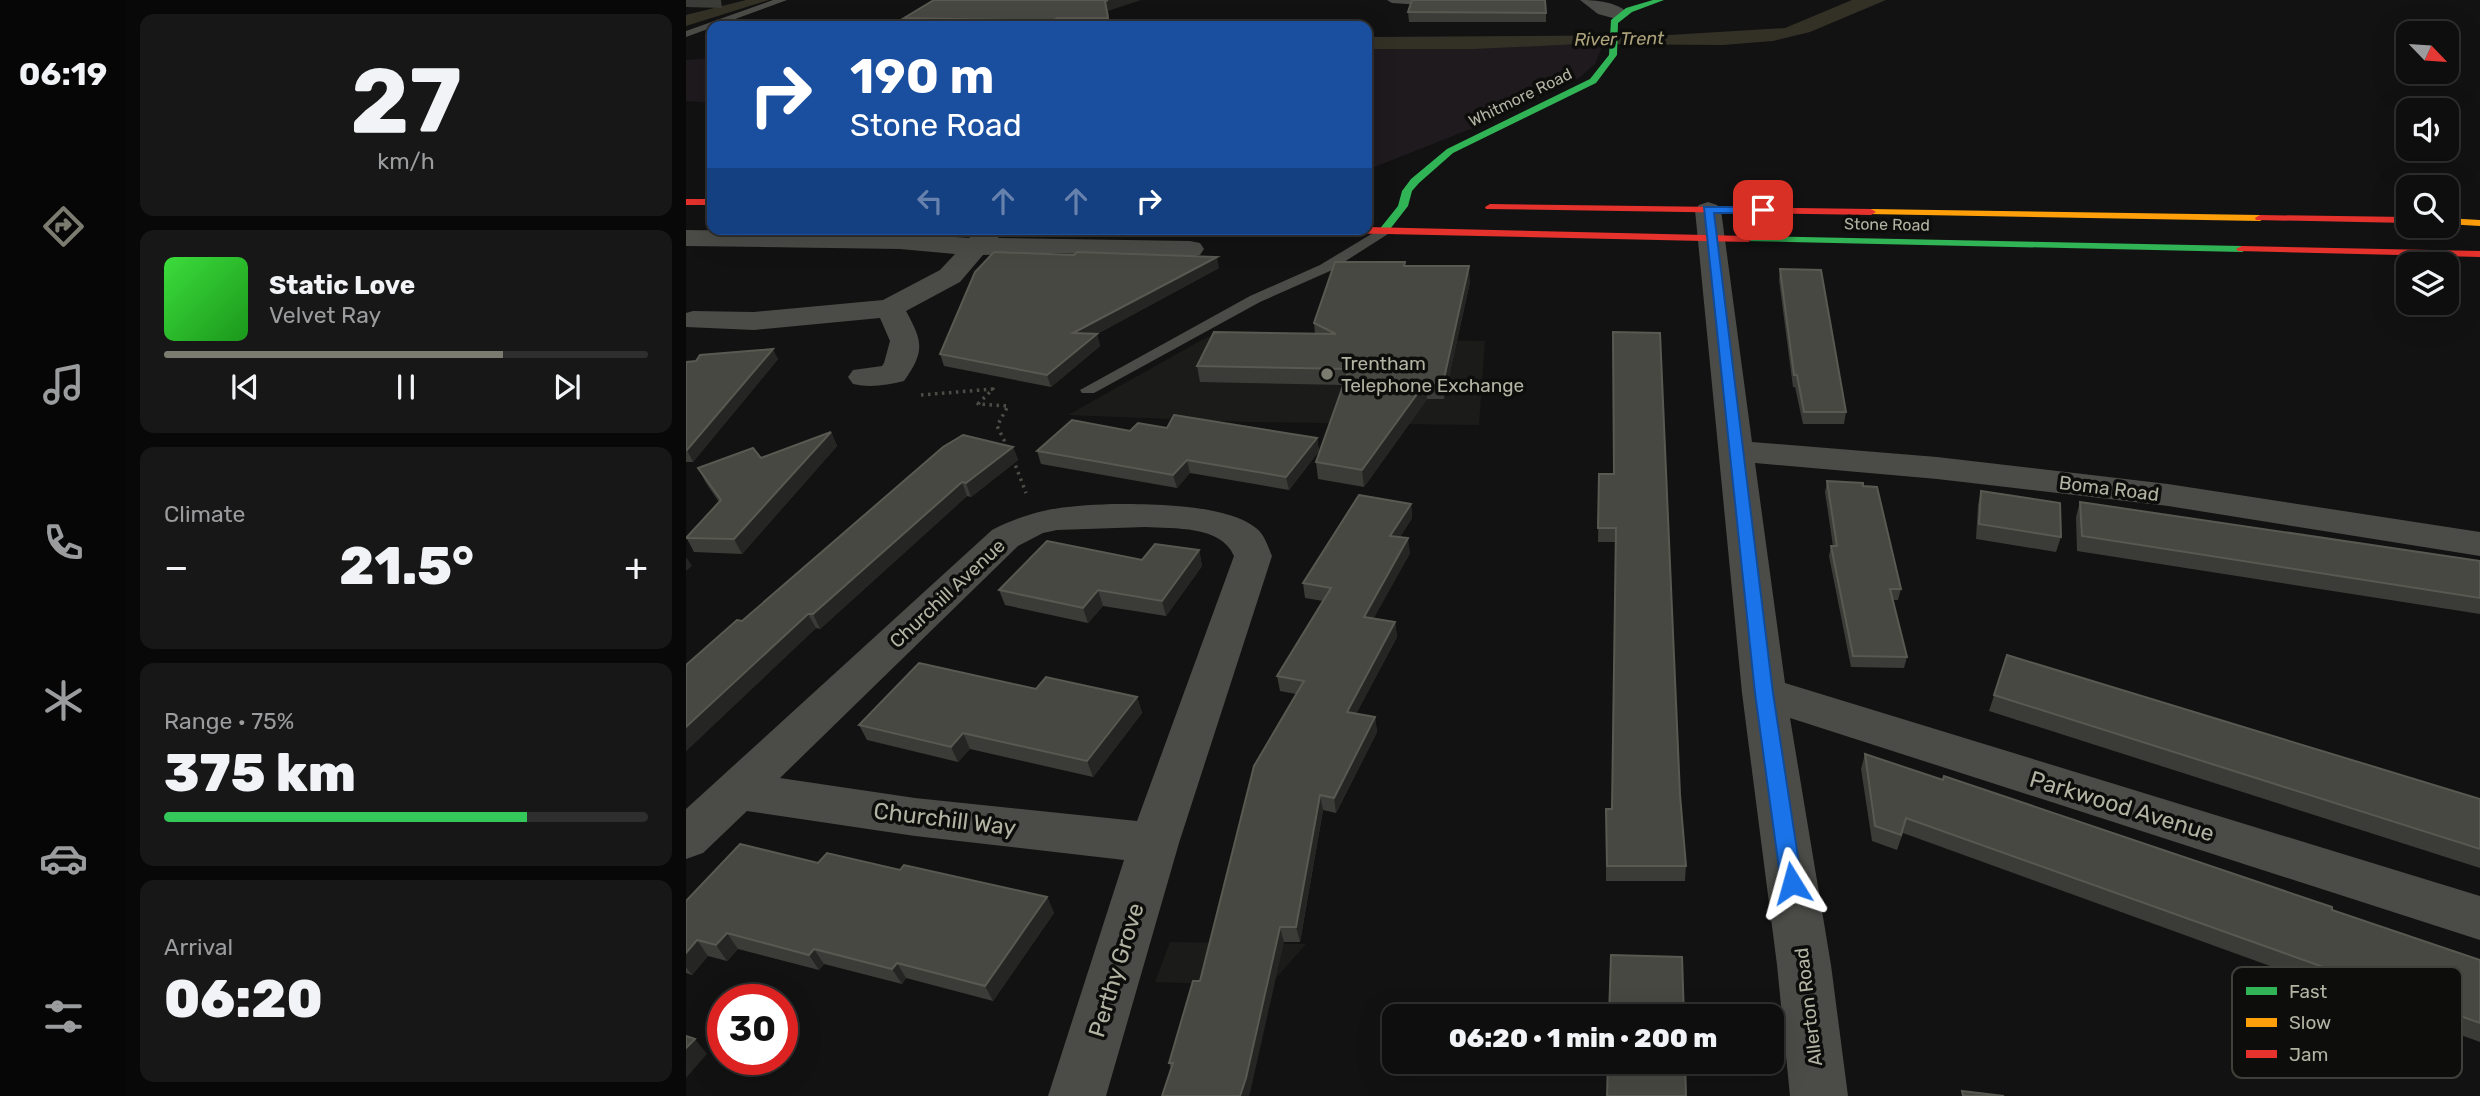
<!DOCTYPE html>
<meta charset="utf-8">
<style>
:root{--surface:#0e0e0e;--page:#171717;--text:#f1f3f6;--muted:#9b9c9e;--line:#2e2e2e;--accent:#7b7b70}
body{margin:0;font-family:Rubik,sans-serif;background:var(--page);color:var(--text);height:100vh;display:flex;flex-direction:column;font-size:26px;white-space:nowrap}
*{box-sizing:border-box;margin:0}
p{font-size:23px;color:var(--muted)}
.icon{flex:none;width:38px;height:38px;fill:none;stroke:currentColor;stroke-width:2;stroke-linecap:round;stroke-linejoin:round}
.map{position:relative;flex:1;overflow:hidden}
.sheet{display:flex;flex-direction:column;gap:14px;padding:14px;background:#080808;width:560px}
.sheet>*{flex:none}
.hud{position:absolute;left:21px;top:21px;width:665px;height:214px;border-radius:14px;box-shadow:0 7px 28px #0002,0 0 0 2px var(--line);background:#1a4fa0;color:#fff;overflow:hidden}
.needle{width:46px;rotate:115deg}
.fabs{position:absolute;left:1710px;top:21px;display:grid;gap:14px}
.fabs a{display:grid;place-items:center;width:63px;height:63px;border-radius:14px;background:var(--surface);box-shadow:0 7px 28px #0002,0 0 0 2px var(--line);font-size:35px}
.speed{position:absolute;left:21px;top:984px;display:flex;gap:14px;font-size:35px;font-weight:700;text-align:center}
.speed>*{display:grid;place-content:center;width:91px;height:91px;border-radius:50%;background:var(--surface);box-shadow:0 7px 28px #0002,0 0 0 2px var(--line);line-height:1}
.speed .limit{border:10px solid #d22;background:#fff;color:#111}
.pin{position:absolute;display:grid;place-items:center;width:60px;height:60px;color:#fff;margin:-30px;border-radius:14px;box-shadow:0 4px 10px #0006}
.me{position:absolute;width:77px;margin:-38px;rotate:352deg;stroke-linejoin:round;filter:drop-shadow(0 0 5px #0008)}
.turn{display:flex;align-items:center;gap:24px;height:147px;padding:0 28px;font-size:32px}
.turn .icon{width:91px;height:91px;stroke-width:2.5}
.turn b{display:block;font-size:49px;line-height:60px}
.lanes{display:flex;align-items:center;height:66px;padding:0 28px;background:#0003;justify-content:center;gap:35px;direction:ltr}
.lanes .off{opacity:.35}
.big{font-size:52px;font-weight:800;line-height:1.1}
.sheet .tile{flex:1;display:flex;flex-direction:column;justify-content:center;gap:10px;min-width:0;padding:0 24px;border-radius:14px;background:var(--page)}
.sheet .dial{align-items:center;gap:0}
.dial b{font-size:91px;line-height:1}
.song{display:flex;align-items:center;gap:21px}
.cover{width:84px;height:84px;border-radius:10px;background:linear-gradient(135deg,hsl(120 70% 55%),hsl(120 70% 35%))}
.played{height:7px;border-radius:4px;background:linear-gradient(90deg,var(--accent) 70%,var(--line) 70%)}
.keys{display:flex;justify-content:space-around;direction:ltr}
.heat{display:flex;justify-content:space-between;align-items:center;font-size:38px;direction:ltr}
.charge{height:10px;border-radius:5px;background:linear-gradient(90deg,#34c759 75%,var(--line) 0)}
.trip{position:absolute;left:696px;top:1004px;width:402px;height:70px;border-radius:14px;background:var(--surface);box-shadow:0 7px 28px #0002,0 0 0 2px var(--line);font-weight:800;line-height:70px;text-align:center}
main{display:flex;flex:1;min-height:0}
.tabs{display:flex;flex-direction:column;width:126px;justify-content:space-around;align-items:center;background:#060606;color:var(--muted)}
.tabs .icon{width:49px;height:49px}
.tabs .current{color:var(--accent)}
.tabs b{font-size:32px;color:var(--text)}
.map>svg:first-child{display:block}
</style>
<main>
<nav class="tabs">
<b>06:19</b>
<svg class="icon current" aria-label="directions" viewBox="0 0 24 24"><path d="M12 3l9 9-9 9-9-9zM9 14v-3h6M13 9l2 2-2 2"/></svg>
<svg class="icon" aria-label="music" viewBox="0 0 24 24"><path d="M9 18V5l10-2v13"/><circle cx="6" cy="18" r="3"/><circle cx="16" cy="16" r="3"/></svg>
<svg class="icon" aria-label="phone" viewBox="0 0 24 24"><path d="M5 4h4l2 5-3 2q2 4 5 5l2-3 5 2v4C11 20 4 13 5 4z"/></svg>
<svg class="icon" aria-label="climate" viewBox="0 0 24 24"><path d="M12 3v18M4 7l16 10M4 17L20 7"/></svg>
<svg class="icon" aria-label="car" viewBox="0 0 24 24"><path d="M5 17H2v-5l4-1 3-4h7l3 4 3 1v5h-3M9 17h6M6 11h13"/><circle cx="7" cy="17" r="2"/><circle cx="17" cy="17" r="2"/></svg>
<svg class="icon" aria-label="filters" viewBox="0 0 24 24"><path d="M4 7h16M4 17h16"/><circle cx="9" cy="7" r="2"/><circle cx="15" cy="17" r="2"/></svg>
</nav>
<section class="sheet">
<div class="tile dial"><b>27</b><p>km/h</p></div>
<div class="tile">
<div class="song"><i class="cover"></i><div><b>Static Love</b><p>Velvet Ray</p></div></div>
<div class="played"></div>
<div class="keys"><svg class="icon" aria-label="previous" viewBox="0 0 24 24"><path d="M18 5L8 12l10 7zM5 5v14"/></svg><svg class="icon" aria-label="pause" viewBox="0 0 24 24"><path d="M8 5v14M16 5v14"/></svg><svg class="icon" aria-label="next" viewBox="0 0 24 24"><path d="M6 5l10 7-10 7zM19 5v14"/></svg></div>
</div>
<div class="tile"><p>Climate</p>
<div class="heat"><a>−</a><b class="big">21.5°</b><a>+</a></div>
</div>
<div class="tile"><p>Range · 75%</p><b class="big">375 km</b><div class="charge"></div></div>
<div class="tile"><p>Arrival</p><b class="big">06:20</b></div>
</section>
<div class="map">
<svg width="1794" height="1096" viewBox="0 0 1794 1096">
<rect width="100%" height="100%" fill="#121212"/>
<g fill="#1b1c19">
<path d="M521 337 799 341 793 425 564 422 382 415Z"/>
<path d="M484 942 620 944 583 986 469 982Z"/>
</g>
<g fill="#1f1a1d">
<path d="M917 44 909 64 893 78 802 122 681 170V49Z"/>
<path d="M26 58V103L0 101V60Z"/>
</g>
<g fill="#333026">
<path d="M60 0H83L0 26V15Z"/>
<path d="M1166 0H1200L1124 32 1087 41 1037 45 895 44 788 49H681V37L983 35 1099 28Z"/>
</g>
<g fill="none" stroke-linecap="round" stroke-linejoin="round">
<g stroke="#4d4d48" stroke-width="3.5" stroke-dasharray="2.5 4.5" stroke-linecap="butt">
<path d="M235 395 307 389 292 404 322 406 311 426 322 448"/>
<path d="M327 459 340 493"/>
</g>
<g fill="#4b4b47" fill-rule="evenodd">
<path d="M87 0H101L0 37V31Z"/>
<path d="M701 0H746L755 3 750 6 706 3Z"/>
<path d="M697 227 704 231 702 234 644 271 574 302 408 393H396L394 390 564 296 634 265Z"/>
</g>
<g fill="#4b4b47" fill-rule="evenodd">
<path d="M894 0C910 0 932 2 943 14L934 20 912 14Z"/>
<path d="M1022 202 1031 205 1035 210 1066 442 1251 457 1482 484 1794 532V556L1482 506 1251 479 1069 463 1099 683 1794 896V940L1104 718 1145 965 1162 1096H1104L1091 965 1056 693 1009 210 1013 205Z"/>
<path d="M291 229H313L315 233 312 238 504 241 514 243 518 249 514 255 504 257 361 253 297 255 274 282 220 311C237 342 239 351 218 381 201 385 184 388 167 384L162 377 167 370 196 366 198 363 204 341 194 318 68 330 0 327V313L7 311 68 312 197 300 254 270 269 254 214 249 0 246V230L214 233 283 238Z"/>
<path d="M426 504C464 504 541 504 570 528 579 535 582 547 586 556L493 843 420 1096H362L438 860 229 836 61 811 17 853 0 859V809L306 530C350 508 378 506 426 504ZM459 527C488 529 535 525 548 556L451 821 229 798 94 778 332 546 357 533 371 530Z"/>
</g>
<g fill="#30b455" fill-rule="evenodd">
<path d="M967 0H978L946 12 932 23 931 55 910 83 767 153 733 183 726 191 722 206 701 233H693L692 231 712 206 716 191 725 179 761 149 904 79 923 55 925 20 940 8Z"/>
<path d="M1062 236 1556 246 1562 249 1556 252 1058 241V237Z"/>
</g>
<g fill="#ff9f0a" fill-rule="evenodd">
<path d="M1185 209 1574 215 1579 218 1574 221 1181 214 1180 212Z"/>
<path d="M1760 218 1794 220V226L1760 224Z"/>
</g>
<g fill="#e5322d" fill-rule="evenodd">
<rect x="0" y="199" width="26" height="6"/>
<path d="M804 204 1185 209 1190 212 1185 215 800 209 799 207Z"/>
<path d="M1574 215 1722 217V223L1570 220 1569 218Z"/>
<path d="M681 227 1062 236 1068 239 1062 242 607 232 602 229Z"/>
<path d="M1556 246 1794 251V257L1552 251 1550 249Z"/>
</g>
</g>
<g fill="#3b3b37">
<path d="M0 0H35L36 8 0 7Z"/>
<path d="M422 11 424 26H220L218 18Z"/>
<path d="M722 12 860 13V22H723Z"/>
<path d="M719 266 784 282 758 399H741L678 487 632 479 630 462 657 385 514 382 511 366 629 334 628 323Z"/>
<path d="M533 268 411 334 414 346 365 387 258 366 254 354Z"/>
<path d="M1094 269 1160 412 1158 424H1117L1109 387H1107L1093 280Z"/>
<path d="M92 359 7 462H0V362Z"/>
<path d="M481 428 631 438 633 451 603 490 504 473 491 488 355 464 351 451 444 431Z"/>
<path d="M145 432 151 446 56 554 8 552 0 537 33 502 20 483 12 468 75 458Z"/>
<path d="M327 447 332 460 285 497 281 496 134 629 130 628 0 751V665L56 621Z"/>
<path d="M913 474H928L994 795 1000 866 999 881H920V809H926L930 542H912Z"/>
<path d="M1141 481 1215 589 1212 600H1206L1221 657 1218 668 1165 667 1143 556 1145 546H1147L1139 492Z"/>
<path d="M1295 491 1375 537 1370 552 1290 539 1292 505Z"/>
<path d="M1394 502 1794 561V614L1391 551 1390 517Z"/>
<path d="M725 504 726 518 714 537 724 553 687 619 709 622 711 637 670 714 689 717 691 732 650 813 637 810 614 942H598L485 1068 483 1063 514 981 610 694 594 691 591 676 637 601 619 598 617 583Z"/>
<path d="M513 550 516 566 480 616 417 606 402 623 319 605 313 590 456 560Z"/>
<path d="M1321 655 1794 799V868L1303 711Z"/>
<path d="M350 689 451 697 456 713 407 777 284 749 272 762 181 740 173 725Z"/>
<path d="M1179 754 1794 960V1042L1217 833 1211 850 1186 841 1175 769Z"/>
<path d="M132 863 214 870 361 897 368 913 307 1001 220 978 216 984 138 964 133 970 52 949 41 961 22 956 6 975 0 973V901Z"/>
</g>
<g fill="#252523">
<path d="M422 0H455L422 11 424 26 419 1Z"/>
<path d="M371 18 373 26H367L366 21Z"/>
<path d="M531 257 533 268 411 334 414 346 365 387 361 375 387 333Z"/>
<path d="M783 266 784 282 758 399 757 383Z"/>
<path d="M87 349 92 359 7 462 1 450Z"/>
<path d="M739 383 741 399 678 487 676 470Z"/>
<path d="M145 432 151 446 56 554 48 539Z"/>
<path d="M631 438 633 451 603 490 600 477Z"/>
<path d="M327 447 332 460 285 497 280 483Z"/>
<path d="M501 460 504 473 491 488 487 475Z"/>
<path d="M276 482 281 496 134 629 127 614Z"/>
<path d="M725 504 726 518 706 550 704 536Z"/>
<path d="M722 538 724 553 680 632 678 617Z"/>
<path d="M513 550 516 566 480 616 476 601Z"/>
<path d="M1 558 6 566 0 571V559Z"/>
<path d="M412 590 417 606 402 623 397 608Z"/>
<path d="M122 614 130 628 0 751V727Z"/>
<path d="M709 622 711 637 663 727 661 712Z"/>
<path d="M451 697 456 713 407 777 401 761Z"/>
<path d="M689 717 691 732 650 813 648 798Z"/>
<path d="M277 733 284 749 272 762 265 747Z"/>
<path d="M634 795 637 810 614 942 610 927Z"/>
<path d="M361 897 368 913 307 1001 299 986Z"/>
<path d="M594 927 598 942 564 1093 563 1096H554Z"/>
<path d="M41 933 52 949 41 961 30 945Z"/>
<path d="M11 940 22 956 6 975 0 967V953Z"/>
<path d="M128 949 138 964 133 970 123 955Z"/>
<path d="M211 963 220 978 216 984 206 969Z"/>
<path d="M9 1039 21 1054 0 1078V1048Z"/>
</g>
<g fill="#484843" stroke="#595952" stroke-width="2">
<path d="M248 0H422L419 1 422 18H371L366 21 218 18Z"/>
<path d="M726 0H859L860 13 722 12Z"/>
<path d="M308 252 388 255 391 252 531 257 387 333 411 334 361 375 254 354 289 272Z"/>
<path d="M649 262H719L718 266H783L757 383H739L676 470 630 462 663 369 511 366 528 332 650 334 628 323Z"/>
<path d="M1094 269 1135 270 1160 412H1118L1111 375H1108Z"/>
<path d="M927 332 974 333 994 795 1000 866H921L920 809H926L930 528H912L913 474H928Z"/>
<path d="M87 349 1 450H0V362L10 361 14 355Z"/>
<path d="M488 415 631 438 600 477 501 460 487 475 351 451 386 420 444 431 452 423 481 428Z"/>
<path d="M145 432 48 539 0 538 35 500 12 468 67 448 75 458Z"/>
<path d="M277 435 327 447 280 483 276 482 127 614H122L0 727V665L51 620 56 621 257 447Z"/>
<path d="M1141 481 1177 483V486L1191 487 1215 589H1204L1221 657 1167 656 1145 546H1151Z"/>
<path d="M1295 491 1374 503 1375 537 1293 524Z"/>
<path d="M673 495 725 504 704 536 722 538 678 617 709 622 661 712 689 717 648 798 634 795 610 927H594L560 1078 554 1096H476L487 1063H483L507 981H514L568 766 618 681 591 676 645 588 617 583Z"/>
<path d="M1394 502 1794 561V598L1396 536Z"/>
<path d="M361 541 456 560 469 544 513 550 476 601 412 590 397 608 313 590Z"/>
<path d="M1321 655 1794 799V849L1308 695Z"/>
<path d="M233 663 350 689 360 677 451 697 401 761 277 733 265 747 173 725Z"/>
<path d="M1179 754 1257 780 1258 776 1646 907V910L1794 960V1023L1220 818 1215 835 1189 826Z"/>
<path d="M54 844 132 863 141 853 214 870 218 865 361 897 299 986 211 963 206 969 128 949 123 955 41 933 30 945 11 940 0 953V901Z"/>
<path d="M925 955 996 957 998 1017H923Z"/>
<path d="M0 1036 9 1039 0 1048Z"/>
<path d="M922 1062H999L1000 1096H921Z"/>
<path d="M1276 1091 1318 1096H1277Z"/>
</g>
<path fill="#1a73e8" stroke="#114b97" stroke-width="2" d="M1018 207H1077L1082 210 1077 213H1028L1087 693 1116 883 1113 890 1106 892 1098 890 1095 883 1069 693Z"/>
<circle fill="#7b7b70" stroke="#0d0e0c" stroke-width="2.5" cx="641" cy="374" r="7"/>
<g text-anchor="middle" stroke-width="7" stroke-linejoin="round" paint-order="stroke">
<g font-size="16" fill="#b3b3a3" stroke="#0d0e0c">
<text transform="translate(834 97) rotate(-26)" y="6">Whitmore Road</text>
<text transform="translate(1201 224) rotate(1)" y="6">Stone Road</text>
</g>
<g font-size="18" font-style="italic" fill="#ada37b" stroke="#0d0e0c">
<text transform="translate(933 39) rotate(-1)" y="6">River Trent</text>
</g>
<g font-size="19" fill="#b3b3a3" stroke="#0d0e0c" text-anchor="start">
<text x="655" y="370">Trentham<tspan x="655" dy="22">Telephone Exchange</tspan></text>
</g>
<g font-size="19" fill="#b3b3a3" stroke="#0d0e0c">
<text transform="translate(1423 488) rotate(7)" y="7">Boma Road</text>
<text transform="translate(261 593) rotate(-43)" y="7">Churchill Avenue</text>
<text transform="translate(1122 1007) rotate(-97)" y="7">Allerton Road</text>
</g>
<g font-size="23" fill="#b3b3a3" stroke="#0d0e0c">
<text transform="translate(1436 806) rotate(17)" y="8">Parkwood Avenue</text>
<text transform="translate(259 819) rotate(7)" y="8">Churchill Way</text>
<text transform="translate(430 970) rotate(-73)" y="8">Perthy Grove</text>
</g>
</g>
<rect x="1546" y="967" width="230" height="111" rx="10" fill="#0d0e0c" stroke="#3f4039" stroke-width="2"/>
<rect x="1560" y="987" width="31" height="8" fill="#30b455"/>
<rect x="1560" y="1018" width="31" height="9" fill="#ff9f0a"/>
<rect x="1560" y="1050" width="31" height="8" fill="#e5322d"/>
<g font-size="19" fill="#b3b3a3">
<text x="1603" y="998">Fast</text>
<text x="1603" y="1029">Slow</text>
<text x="1603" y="1061">Jam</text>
</g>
</svg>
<div class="fabs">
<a><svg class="needle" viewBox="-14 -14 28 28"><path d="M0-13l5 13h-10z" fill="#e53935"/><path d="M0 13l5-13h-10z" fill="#9b9c9e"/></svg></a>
<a><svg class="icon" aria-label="sound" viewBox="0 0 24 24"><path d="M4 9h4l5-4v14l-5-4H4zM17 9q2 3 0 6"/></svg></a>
<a><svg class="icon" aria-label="search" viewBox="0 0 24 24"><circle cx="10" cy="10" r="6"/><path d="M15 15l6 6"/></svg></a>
<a><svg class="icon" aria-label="layers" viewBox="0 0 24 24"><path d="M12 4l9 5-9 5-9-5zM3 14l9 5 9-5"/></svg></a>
</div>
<div class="speed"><div class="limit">30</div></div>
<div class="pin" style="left:1077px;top:210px;background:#d93025"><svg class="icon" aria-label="arrive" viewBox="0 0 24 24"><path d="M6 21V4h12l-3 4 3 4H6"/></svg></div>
<svg class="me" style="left:1106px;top:883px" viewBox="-20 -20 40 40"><path d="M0-17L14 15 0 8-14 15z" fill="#1a73e8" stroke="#fff" stroke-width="4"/></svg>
<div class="trip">06:20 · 1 min · 200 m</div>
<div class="hud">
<div class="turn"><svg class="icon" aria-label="right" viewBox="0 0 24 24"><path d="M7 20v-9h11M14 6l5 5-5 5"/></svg><div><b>190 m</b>Stone Road</div></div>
<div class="lanes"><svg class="icon off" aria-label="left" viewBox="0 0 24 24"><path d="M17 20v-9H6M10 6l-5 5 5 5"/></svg><svg class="icon off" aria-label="ahead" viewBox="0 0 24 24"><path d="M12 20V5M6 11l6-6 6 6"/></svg><svg class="icon off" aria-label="ahead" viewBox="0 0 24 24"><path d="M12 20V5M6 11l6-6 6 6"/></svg><svg class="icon" aria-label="right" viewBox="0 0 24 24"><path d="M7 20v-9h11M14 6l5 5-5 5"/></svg></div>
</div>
</div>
</main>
